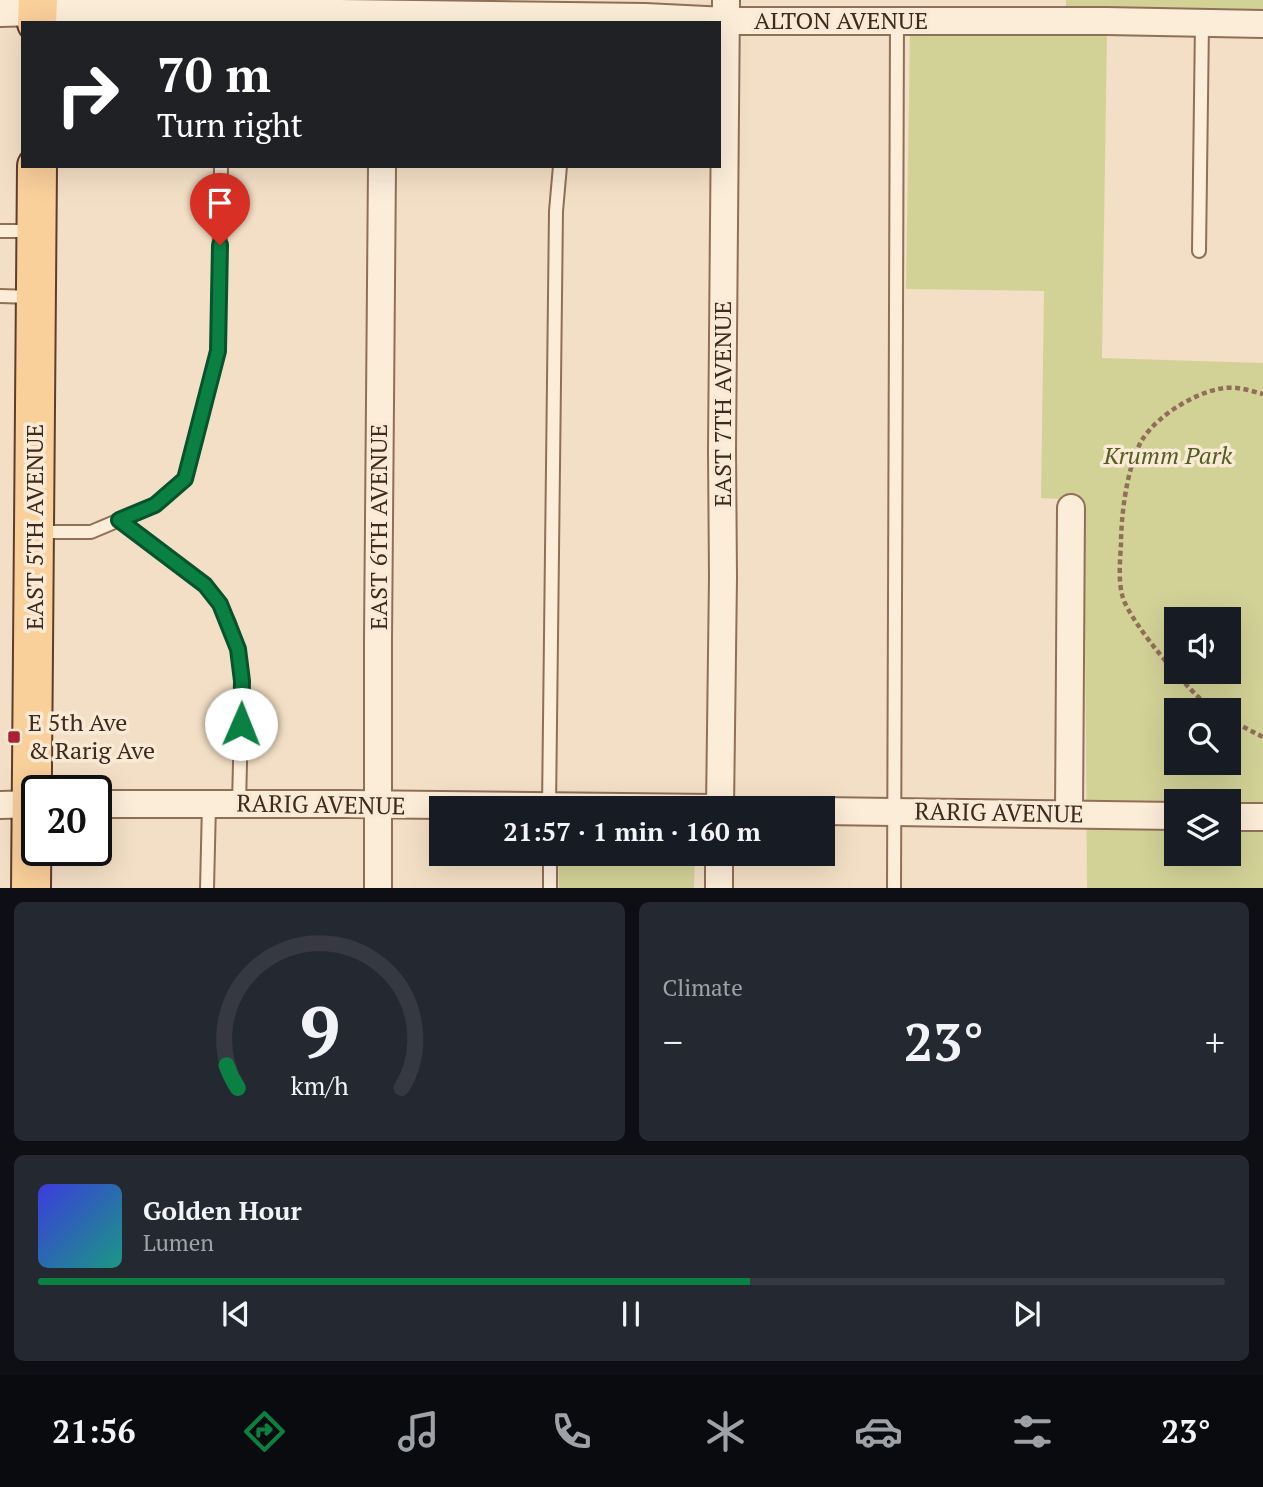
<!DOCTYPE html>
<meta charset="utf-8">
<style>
:root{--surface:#171b24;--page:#242831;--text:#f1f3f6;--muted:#9ea1a6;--line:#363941;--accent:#0b8043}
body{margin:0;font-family:"PT Serif",serif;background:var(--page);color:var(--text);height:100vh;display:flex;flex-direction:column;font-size:26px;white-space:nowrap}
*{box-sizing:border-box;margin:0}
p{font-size:23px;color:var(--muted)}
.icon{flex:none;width:38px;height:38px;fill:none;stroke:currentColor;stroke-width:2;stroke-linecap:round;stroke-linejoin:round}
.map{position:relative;height:888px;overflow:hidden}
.drawer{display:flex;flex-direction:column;gap:14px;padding:14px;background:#0d0f14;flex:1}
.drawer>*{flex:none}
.hud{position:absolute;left:21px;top:21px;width:700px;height:147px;border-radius:0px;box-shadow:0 7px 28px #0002;background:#202124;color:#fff;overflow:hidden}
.tools{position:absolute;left:1164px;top:607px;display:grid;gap:14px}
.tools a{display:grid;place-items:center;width:77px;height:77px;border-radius:0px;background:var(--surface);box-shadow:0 7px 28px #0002;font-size:35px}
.speed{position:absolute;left:21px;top:775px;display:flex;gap:14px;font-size:35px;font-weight:700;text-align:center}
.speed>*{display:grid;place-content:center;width:91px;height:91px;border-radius:50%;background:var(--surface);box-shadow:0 7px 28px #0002;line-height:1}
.speed .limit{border:4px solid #111;border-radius:10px;background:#fff;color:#111}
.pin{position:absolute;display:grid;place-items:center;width:60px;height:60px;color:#fff;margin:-72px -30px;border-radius:50% 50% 50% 0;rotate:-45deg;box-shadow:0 0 7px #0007}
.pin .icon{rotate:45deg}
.me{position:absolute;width:77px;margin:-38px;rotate:1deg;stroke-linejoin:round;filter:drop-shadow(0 0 5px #0008)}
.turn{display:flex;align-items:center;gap:24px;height:147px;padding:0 21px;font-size:32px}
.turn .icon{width:91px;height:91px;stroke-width:2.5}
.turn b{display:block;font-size:49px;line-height:60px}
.big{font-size:52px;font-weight:600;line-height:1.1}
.drawer .widget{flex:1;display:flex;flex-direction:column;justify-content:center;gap:10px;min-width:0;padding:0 24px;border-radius:10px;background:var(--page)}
.drawer .dial{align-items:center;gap:0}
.dial svg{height:182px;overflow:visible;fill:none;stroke:var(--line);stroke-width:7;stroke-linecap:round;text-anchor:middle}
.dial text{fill:var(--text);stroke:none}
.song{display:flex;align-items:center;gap:21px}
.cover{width:84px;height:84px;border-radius:10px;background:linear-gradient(135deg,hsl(240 70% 55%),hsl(170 70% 35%))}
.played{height:7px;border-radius:4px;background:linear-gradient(90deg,var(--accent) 60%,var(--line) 60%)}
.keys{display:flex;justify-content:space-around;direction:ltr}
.heat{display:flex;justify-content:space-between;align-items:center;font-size:38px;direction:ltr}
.drawer .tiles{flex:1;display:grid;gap:14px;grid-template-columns:1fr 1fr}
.widget:last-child{grid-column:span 2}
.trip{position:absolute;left:429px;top:796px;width:406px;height:70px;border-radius:0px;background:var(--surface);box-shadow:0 7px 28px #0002;font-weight:600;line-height:70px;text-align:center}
.tabs{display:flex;height:112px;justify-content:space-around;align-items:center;background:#090b0e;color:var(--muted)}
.tabs .icon{width:49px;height:49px}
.tabs .selected{color:var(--accent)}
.tabs b{font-size:32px;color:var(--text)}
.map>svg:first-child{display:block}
</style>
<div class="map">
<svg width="1263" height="889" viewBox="0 0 1263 889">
<rect width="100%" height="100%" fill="#f3dfc5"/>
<g fill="#d2d297" fill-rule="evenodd">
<path d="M1066 0H1263V12L1066 9Z"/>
<path d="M910 33 1107 35 1102 358 1263 363V888H1087L1084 500 1041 498 1044 291 906 289ZM1176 620H1228V672H1176ZM1176 710H1228V763H1176ZM1176 802H1228V854H1176Z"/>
<path d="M558 854H695L694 888H559Z"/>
</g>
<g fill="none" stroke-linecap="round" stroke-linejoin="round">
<defs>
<g id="service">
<path d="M0 231H33"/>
<path d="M1199 251 1202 23"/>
<path d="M0 296 31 297"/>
<path d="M119 520 205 585 220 604 229 623 238 648 242 681 239 804"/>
<path d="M38 532H91L155 505 185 479 218 351 221 166"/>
<path d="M549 808 556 211 560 166"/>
<path d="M550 854V889"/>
<path d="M207 889 209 804"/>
<path d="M894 889 897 21"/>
</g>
<g id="minor">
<path d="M0 13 111 10 645 17 726 21H1106L1263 24"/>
<path d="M96 804H350L714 808"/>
<path d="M0 805 37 804"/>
<path d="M720 808 723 577 722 450 726 0"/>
<path d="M822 811 1176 816"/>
<path d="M1069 814 1071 508"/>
<path d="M1228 817H1263"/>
<path d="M378 889V639L382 166"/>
<path d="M719 889V854"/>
</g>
<g id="primary">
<path d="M37 23 38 0"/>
<path d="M31 889 37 166"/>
</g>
</defs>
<use href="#service" stroke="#906f58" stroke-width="16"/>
<use href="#minor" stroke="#906f58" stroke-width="30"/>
<use href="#primary" stroke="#5e3d2d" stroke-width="42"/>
<g stroke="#906f58" stroke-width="4.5" stroke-dasharray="5 3.5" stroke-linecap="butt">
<path d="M1213 710C1190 693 1132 625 1123 598 1118 583 1120 560 1121 544 1121 515 1127 466 1142 440 1158 414 1206 384 1237 388 1246 389 1255 392 1263 394"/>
<path d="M1228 719 1263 737"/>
</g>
<use href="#service" stroke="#fcedd9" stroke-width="12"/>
<use href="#minor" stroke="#fcedd9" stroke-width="26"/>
<use href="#primary" stroke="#f9cf9a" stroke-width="38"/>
</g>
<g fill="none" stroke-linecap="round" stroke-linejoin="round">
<defs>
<path id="route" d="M220 245 218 351 185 479 155 505 119 520 205 585 220 604 238 649 242 681 241 724"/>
</defs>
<use href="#route" stroke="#07532c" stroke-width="18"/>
<use href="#route" stroke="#0b8043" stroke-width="12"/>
</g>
<rect fill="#a62234" stroke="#f9ead5" stroke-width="2.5" x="7" y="730" width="14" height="14" rx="3.5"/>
<g text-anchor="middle" stroke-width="7" stroke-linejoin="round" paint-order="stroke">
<g font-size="24" fill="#3f2a1e" stroke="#f9ead5">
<text x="841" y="29">ALTON AVENUE</text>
<text transform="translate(723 404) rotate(-90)" y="8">EAST 7TH AVENUE</text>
<text transform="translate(35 527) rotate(-90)" y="8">EAST 5TH AVENUE</text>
<text transform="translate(379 527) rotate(-90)" y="8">EAST 6TH AVENUE</text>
<text transform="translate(321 805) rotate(1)" y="8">RARIG AVENUE</text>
<text transform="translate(999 813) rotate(1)" y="8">RARIG AVENUE</text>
</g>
<g font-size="24" font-style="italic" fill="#565d22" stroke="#f9ead5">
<text x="1168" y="464">Krumm Park</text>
</g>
<g font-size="24" fill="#3f2a1e" stroke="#f9ead5" text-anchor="start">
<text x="28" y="731">E 5th Ave<tspan x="28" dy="28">&amp; Rarig Ave</tspan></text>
</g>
</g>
</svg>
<div class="tools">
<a><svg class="icon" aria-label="sound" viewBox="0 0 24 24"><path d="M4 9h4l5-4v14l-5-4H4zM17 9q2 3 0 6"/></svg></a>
<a><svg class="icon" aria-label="search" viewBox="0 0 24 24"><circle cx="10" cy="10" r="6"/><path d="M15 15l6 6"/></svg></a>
<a><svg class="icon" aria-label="layers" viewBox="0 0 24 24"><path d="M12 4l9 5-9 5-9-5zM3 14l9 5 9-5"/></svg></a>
</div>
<div class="speed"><div class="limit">20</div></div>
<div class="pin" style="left:220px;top:245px;background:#d93025"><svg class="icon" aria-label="arrive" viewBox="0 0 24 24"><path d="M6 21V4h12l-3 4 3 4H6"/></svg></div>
<svg class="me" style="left:241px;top:724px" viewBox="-20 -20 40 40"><circle r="19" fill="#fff"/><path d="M0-13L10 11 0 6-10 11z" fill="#0b8043"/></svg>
<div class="trip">21:57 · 1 min · 160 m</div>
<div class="hud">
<div class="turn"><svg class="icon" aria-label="right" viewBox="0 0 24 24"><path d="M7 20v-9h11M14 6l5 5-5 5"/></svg><div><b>70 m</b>Turn right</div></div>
</div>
</div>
<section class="drawer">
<div class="tiles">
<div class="widget dial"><svg viewBox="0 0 100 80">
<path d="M14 69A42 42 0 1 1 86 69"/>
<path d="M14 69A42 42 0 0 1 9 59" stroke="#0b8043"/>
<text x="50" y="56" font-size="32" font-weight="700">9</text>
<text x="50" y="72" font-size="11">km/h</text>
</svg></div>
<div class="widget"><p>Climate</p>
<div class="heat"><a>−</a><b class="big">23°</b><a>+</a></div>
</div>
<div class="widget">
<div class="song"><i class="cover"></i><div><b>Golden Hour</b><p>Lumen</p></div></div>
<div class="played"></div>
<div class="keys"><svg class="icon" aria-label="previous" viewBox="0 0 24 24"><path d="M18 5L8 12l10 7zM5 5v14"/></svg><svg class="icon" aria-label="pause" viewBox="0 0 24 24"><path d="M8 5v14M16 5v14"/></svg><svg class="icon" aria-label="next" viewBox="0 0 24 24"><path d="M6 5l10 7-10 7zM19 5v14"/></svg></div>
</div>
</div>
</section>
<nav class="tabs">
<b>21:56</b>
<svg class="icon selected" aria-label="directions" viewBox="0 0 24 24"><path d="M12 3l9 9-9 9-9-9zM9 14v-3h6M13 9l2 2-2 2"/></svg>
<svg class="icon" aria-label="music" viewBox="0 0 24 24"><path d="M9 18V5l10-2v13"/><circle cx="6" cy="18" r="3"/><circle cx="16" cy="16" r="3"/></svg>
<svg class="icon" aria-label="phone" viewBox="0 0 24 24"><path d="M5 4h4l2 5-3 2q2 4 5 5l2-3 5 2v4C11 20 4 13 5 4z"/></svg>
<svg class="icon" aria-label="climate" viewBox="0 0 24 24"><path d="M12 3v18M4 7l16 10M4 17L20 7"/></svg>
<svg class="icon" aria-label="car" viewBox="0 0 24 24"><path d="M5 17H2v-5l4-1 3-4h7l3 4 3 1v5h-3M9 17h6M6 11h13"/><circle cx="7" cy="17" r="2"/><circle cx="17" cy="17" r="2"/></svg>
<svg class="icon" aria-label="filters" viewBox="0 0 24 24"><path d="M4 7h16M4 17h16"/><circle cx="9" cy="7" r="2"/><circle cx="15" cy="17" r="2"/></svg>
<b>23°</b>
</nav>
